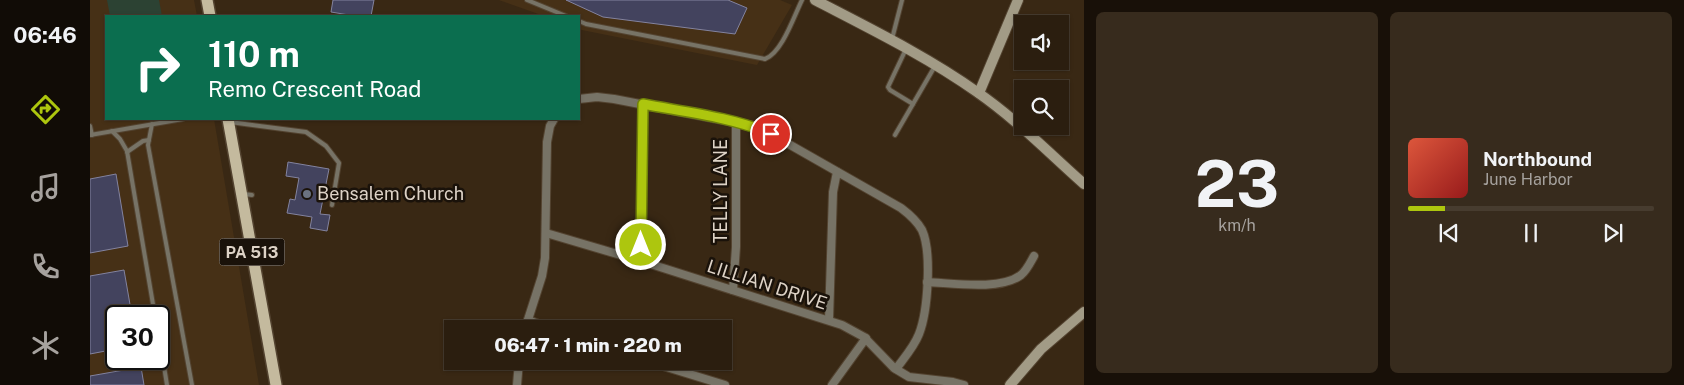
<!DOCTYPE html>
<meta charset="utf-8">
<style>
:root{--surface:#2b1e0f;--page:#372b1d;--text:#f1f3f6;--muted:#a6a29e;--line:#473c2f;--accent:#adc60e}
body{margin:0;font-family:"Public Sans",sans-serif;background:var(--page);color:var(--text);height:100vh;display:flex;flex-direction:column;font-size:19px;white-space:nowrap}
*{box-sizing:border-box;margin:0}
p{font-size:16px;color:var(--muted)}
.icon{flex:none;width:28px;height:28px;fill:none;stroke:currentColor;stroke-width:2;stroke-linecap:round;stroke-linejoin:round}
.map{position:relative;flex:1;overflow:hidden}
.side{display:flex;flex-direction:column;gap:12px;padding:12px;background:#181008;width:600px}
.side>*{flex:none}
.hud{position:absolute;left:15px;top:15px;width:475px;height:105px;border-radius:0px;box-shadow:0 1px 4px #0004,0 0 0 1px var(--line);background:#0b6e4f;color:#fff;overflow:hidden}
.controls{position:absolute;left:924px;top:15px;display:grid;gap:10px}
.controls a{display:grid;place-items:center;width:55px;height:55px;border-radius:0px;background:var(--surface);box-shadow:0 1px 4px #0004,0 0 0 1px var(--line);font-size:25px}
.speed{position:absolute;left:15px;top:305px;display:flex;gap:10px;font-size:25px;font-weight:700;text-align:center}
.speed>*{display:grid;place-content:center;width:65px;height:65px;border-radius:50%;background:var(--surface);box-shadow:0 1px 4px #0004,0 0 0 1px var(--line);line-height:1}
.speed .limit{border:2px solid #111;border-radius:8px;background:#fff;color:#111}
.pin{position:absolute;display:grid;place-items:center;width:42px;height:42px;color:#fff;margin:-21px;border:2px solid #fff;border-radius:50%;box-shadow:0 1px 5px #0007}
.me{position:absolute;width:55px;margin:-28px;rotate:0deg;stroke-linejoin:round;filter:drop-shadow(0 0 4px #0008)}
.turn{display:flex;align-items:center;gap:18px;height:105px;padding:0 20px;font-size:22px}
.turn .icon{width:65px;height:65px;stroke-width:2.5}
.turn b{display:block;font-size:35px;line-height:42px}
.side .tile{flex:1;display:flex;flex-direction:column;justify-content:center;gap:8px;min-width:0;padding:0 18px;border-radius:8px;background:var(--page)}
.side .dial{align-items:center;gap:0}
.dial b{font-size:65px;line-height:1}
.song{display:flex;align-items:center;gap:15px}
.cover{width:60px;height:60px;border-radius:8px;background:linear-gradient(135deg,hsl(10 70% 55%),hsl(0 70% 35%))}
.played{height:5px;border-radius:2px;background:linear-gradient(90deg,var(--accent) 15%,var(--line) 15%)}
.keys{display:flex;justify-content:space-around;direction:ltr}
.side .tiles{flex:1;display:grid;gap:12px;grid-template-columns:repeat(2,1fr)}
.trip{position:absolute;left:354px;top:320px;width:288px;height:50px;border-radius:0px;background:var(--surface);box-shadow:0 1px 4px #0004,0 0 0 1px var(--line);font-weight:800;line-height:50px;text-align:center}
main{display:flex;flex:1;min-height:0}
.tab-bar{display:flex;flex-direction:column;width:90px;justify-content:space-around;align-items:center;background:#110c06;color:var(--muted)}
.tab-bar .icon{width:35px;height:35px}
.tab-bar .active{color:var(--accent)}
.tab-bar b{font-size:22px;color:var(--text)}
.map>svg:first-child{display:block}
</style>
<main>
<nav class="tab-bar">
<b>06:46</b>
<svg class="icon active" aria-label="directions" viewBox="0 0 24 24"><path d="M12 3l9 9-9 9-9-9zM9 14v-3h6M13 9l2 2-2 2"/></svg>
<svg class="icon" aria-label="music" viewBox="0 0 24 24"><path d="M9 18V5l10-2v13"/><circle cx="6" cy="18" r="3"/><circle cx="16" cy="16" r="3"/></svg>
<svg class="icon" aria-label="phone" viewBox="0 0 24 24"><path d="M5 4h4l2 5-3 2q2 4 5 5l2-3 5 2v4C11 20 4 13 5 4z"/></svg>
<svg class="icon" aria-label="climate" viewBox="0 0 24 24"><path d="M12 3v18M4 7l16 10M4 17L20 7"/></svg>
</nav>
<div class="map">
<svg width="994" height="385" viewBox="0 0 994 385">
<rect width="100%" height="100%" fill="#392814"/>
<g fill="#463016" fill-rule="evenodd">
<path d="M0 0H104L107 16H16V119H124L169 385H0ZM26 316H69V359H26Z"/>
<path d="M409 0H690L702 5 667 65 492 30 489 29V16H454Z"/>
</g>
<path fill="#2c4233" d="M17 0H69L72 16H20Z"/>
<g fill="#43435e" stroke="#83839f">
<path d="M243 0H284L281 16H265L241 12Z"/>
<path d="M476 0H638L657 8 645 34 513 17Z"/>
<path d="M198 162 239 169 230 214 240 215 237 231 220 228 222 217 197 213 200 199 205 200 209 178 196 176Z"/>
<path d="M26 174 38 246 0 253V179Z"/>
<path d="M34 270 42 316H26V349L0 354V276Z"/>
<path d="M51 367 54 385H0V376Z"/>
</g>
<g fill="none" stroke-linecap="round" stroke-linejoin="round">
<defs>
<g id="lane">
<path d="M437 0 476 16"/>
<path d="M489 21 496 24 675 59C692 53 704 16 712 0"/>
<path d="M802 39 812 0"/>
<path d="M816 49 798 87 800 90 823 104"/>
<path d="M140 122 216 132 236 146 249 163 242 205"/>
<path d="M62 124 58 145 102 385"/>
<path d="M0 126 2 135"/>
<path d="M22 131 30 139 37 151 65 316"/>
<path d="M0 135 93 119"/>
<path d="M805 135 845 66"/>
<path d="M37 152 53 141 59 140"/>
<path d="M154 194 162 195"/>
<path d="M69 335 77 385"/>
</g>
<g id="street">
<path d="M489 99 507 97 524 99 664 126 681 134 811 208C819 214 827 221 832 230 842 252 838 311 829 334 824 347 814 358 806 369"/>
<path d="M456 233 551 261 752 325 774 337 804 368 819 377 863 382 874 385"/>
<path d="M551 261V181L553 104"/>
<path d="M837 282C862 283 910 291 931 275 937 270 940 263 944 256"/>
<path d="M643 290 646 247V122"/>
<path d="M438 320 461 329"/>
<path d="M739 320 743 192 747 172"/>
<path d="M435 329 452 276 455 258 457 142 460 126 464 119"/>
<path d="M557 361 635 385"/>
<path d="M427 385 429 361"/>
<path d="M742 385 776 338"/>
</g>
<g id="secondary">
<path d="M725 0C779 28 838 57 887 92 926 119 959 153 994 184"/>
<path d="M889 93 928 0"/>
<path d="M920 385 951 349 994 312"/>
</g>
<g id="primary">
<path d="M117 0 120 16"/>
<path d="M138 119 186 385"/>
</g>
</defs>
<use href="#lane" stroke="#534330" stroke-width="6"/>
<use href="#street" stroke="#534330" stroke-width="10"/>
<use href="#secondary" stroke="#534330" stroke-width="12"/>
<use href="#primary" stroke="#534330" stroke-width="14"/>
<use href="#lane" stroke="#777366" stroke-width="4"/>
<use href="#street" stroke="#777366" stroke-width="8"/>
<use href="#secondary" stroke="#a29b86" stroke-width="10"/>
<use href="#primary" stroke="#c4ba9e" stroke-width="11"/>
</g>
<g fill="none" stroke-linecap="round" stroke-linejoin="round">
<defs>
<path id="route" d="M551 245 553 104C595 112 642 117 681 134"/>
</defs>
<use href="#route" stroke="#708109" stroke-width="12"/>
<use href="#route" stroke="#adc60e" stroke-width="9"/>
</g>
<circle fill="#6b7280" stroke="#1a120a" stroke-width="2" cx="217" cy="194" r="5"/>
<g text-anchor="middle" stroke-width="5" stroke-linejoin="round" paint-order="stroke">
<rect fill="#1a120a" stroke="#a2988e" stroke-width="1" x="129.5" y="238.5" width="65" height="27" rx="4"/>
<g font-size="16" font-weight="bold" fill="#ddd2c6">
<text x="162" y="258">PA 513</text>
</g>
<g font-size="18" fill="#ddd2c6" stroke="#1a120a">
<text transform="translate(631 191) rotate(-90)" y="6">TELLY LANE</text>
<text transform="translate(677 285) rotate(18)" y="6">LILLIAN DRIVE</text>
</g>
<g font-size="18" fill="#ddd2c6" stroke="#1a120a" text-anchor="start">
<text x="227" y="200">Bensalem Church</text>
</g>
</g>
</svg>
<div class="controls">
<a><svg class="icon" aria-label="sound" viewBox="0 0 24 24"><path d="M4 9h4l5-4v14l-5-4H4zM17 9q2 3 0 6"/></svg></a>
<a><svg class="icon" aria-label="search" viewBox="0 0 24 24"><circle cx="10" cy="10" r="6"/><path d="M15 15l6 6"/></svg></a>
</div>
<div class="speed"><div class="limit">30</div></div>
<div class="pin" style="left:681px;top:134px;background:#d93025"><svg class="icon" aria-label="arrive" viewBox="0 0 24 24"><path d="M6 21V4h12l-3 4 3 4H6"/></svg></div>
<svg class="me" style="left:551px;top:245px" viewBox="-20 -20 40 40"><circle r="17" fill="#adc60e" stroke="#fff" stroke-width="3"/><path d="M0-11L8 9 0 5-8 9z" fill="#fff"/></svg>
<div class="trip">06:47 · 1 min · 220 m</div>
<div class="hud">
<div class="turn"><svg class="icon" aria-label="right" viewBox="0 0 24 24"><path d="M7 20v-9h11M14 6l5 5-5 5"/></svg><div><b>110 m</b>Remo Crescent Road</div></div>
</div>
</div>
<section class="side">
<div class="tiles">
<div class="tile dial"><b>23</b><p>km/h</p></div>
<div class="tile">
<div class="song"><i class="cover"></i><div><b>Northbound</b><p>June Harbor</p></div></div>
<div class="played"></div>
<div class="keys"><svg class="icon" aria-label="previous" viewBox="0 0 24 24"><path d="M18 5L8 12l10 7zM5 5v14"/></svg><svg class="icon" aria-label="pause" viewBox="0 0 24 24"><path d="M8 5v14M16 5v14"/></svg><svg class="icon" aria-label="next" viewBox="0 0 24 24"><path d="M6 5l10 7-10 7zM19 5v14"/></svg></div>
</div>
</div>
</section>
</main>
